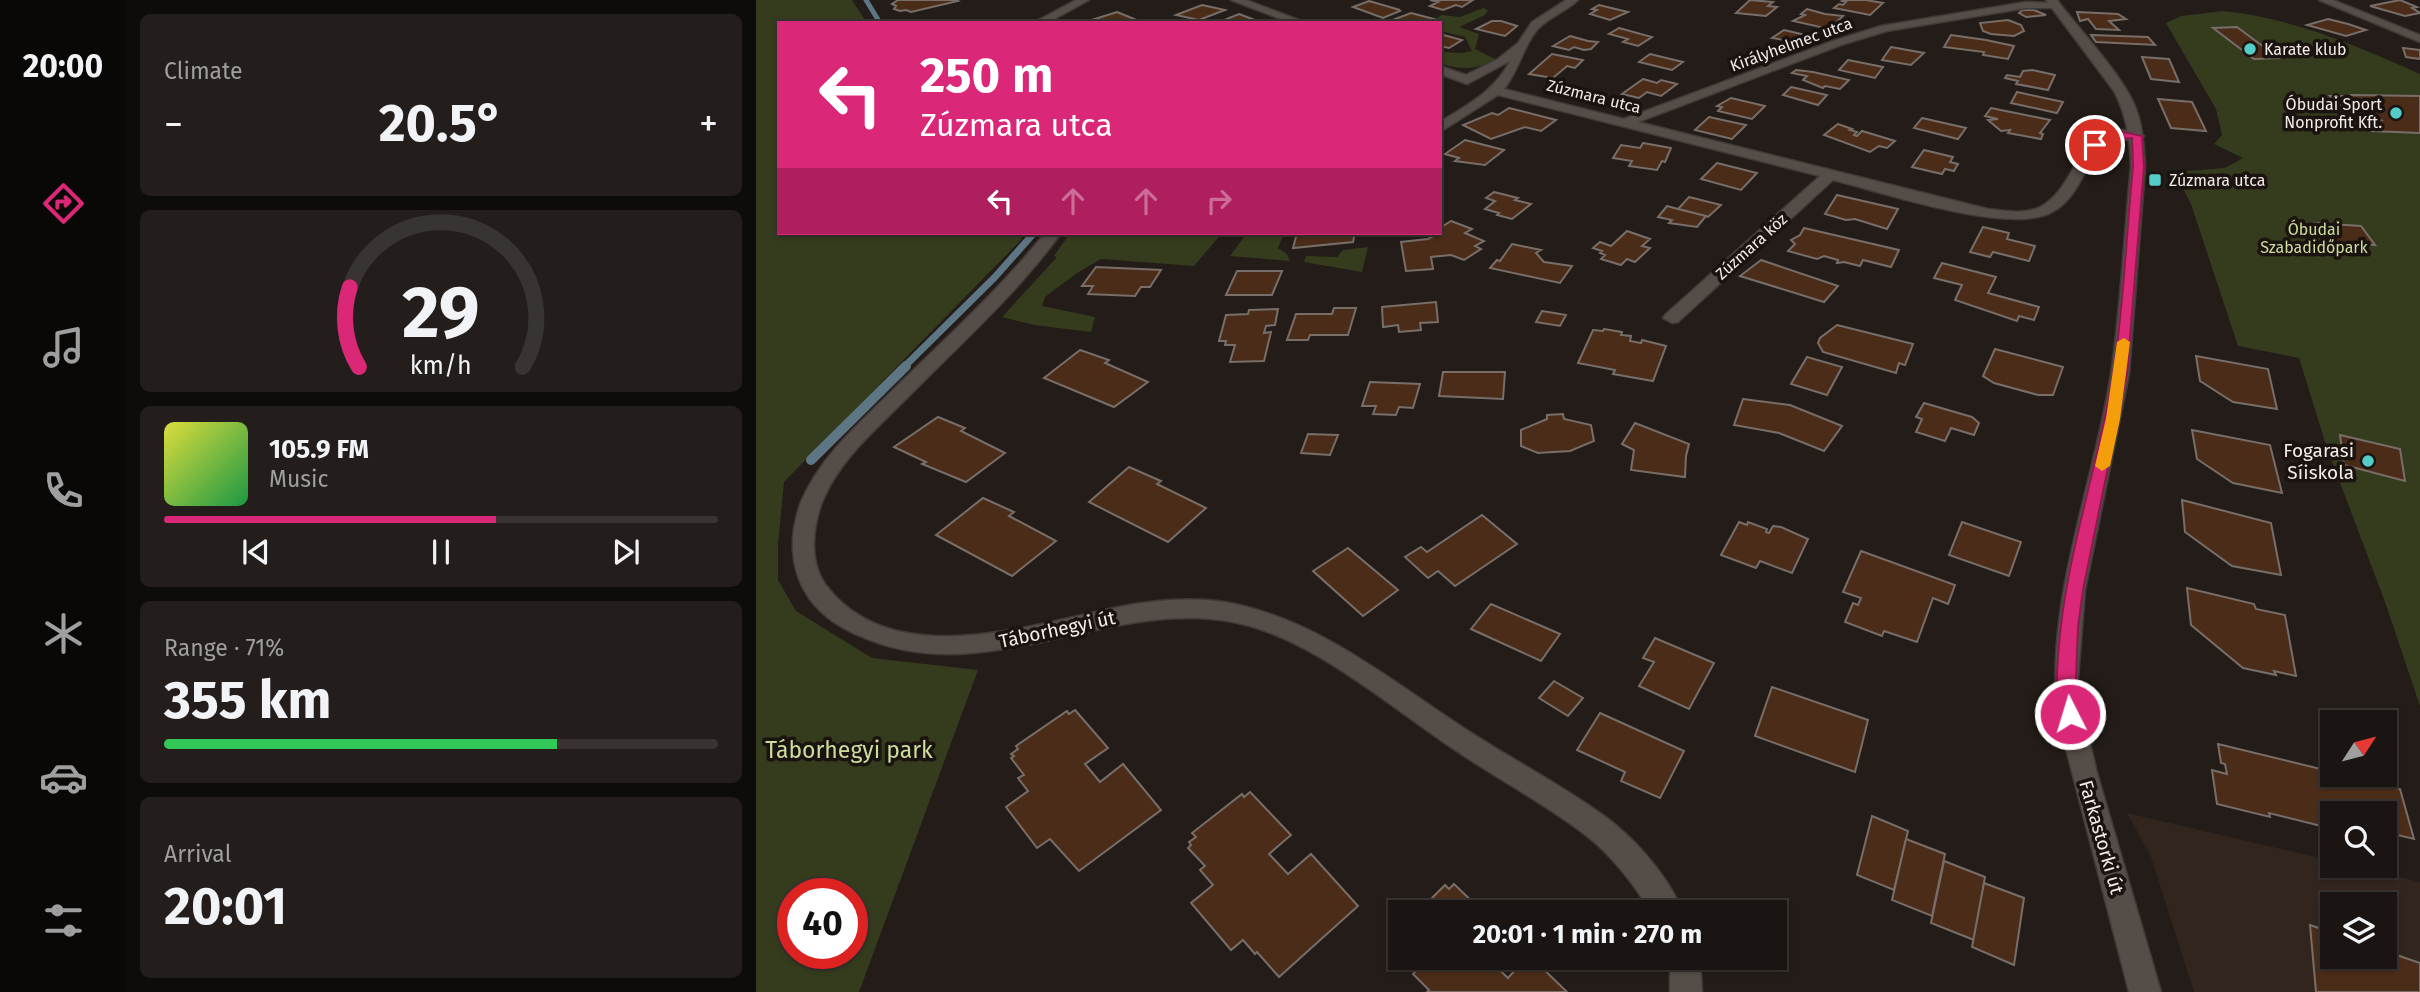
<!DOCTYPE html>
<meta charset="utf-8">
<style>
:root{--surface:#1a1512;--page:#231e1b;--text:#f1f3f6;--muted:#9f9f9f;--line:#383432;--accent:#db2777}
body{margin:0;font-family:"Fira Sans",sans-serif;background:var(--page);color:var(--text);height:100vh;display:flex;flex-direction:column;font-size:26px;white-space:nowrap}
*{box-sizing:border-box;margin:0}
p{font-size:23px;color:var(--muted)}
.icon{flex:none;width:38px;height:38px;fill:none;stroke:currentColor;stroke-width:2;stroke-linecap:round;stroke-linejoin:round}
.map{position:relative;flex:1;overflow:hidden}
.side{display:flex;flex-direction:column;gap:14px;padding:14px;background:#0e0c0a;width:630px}
.side>*{flex:none}
.banner{position:absolute;left:21px;top:21px;width:665px;height:214px;border-radius:0px;box-shadow:0 2px 5px #0004,0 0 0 2px var(--line);background:#db2777;color:#fff;overflow:hidden}
.needle{width:46px;rotate:54deg}
.buttons{position:absolute;left:1564px;top:710px;display:grid;gap:14px}
.buttons a{display:grid;place-items:center;width:77px;height:77px;border-radius:0px;background:var(--surface);box-shadow:0 2px 5px #0004,0 0 0 2px var(--line);font-size:35px}
.speed{position:absolute;left:21px;top:878px;display:flex;gap:14px;font-size:35px;font-weight:700;text-align:center}
.speed>*{display:grid;place-content:center;width:91px;height:91px;border-radius:50%;background:var(--surface);box-shadow:0 2px 5px #0004,0 0 0 2px var(--line);line-height:1}
.speed .limit{border:10px solid #d22;background:#fff;color:#111}
.pin{position:absolute;display:grid;place-items:center;width:60px;height:60px;color:#fff;margin:-30px;border:4px solid #fff;border-radius:50%;box-shadow:0 2px 7px #0007}
.me{position:absolute;width:77px;margin:-38px;rotate:355deg;stroke-linejoin:round;filter:drop-shadow(0 0 5px #0008)}
.turn{display:flex;align-items:center;gap:24px;height:147px;padding:0 28px;font-size:32px}
.turn .icon{width:91px;height:91px;stroke-width:2.5}
.turn b{display:block;font-size:49px;line-height:60px}
.lanes{display:flex;align-items:center;height:66px;padding:0 28px;background:#0003;justify-content:center;gap:35px;direction:ltr}
.lanes .off{opacity:.35}
.big{font-size:52px;font-weight:700;line-height:1.1}
.side .card{flex:1;display:flex;flex-direction:column;justify-content:center;gap:10px;min-width:0;padding:0 24px;border-radius:10px;background:var(--page)}
.side .dial{align-items:center;gap:0}
.dial svg{height:182px;overflow:visible;fill:none;stroke:var(--line);stroke-width:7;stroke-linecap:round;text-anchor:middle}
.dial text{fill:var(--text);stroke:none}
.song{display:flex;align-items:center;gap:21px}
.cover{width:84px;height:84px;border-radius:10px;background:linear-gradient(135deg,hsl(60 70% 55%),hsl(140 70% 35%))}
.played{height:7px;border-radius:4px;background:linear-gradient(90deg,var(--accent) 60%,var(--line) 60%)}
.keys{display:flex;justify-content:space-around;direction:ltr}
.heat{display:flex;justify-content:space-between;align-items:center;font-size:38px;direction:ltr}
.charge{height:10px;border-radius:5px;background:linear-gradient(90deg,#34c759 71%,var(--line) 0)}
.trip{position:absolute;left:632px;top:900px;width:399px;height:70px;border-radius:0px;background:var(--surface);box-shadow:0 2px 5px #0004,0 0 0 2px var(--line);font-weight:700;line-height:70px;text-align:center}
main{display:flex;flex:1;min-height:0}
.tab-bar{display:flex;flex-direction:column;width:126px;justify-content:space-around;align-items:center;background:#0a0807;color:var(--muted)}
.tab-bar .icon{width:49px;height:49px}
.tab-bar .on{color:var(--accent)}
.tab-bar b{font-size:32px;color:var(--text)}
.map>svg:first-child{display:block}
</style>
<main>
<nav class="tab-bar">
<b>20:00</b>
<svg class="icon on" aria-label="directions" viewBox="0 0 24 24"><path d="M12 3l9 9-9 9-9-9zM9 14v-3h6M13 9l2 2-2 2"/></svg>
<svg class="icon" aria-label="music" viewBox="0 0 24 24"><path d="M9 18V5l10-2v13"/><circle cx="6" cy="18" r="3"/><circle cx="16" cy="16" r="3"/></svg>
<svg class="icon" aria-label="phone" viewBox="0 0 24 24"><path d="M5 4h4l2 5-3 2q2 4 5 5l2-3 5 2v4C11 20 4 13 5 4z"/></svg>
<svg class="icon" aria-label="climate" viewBox="0 0 24 24"><path d="M12 3v18M4 7l16 10M4 17L20 7"/></svg>
<svg class="icon" aria-label="car" viewBox="0 0 24 24"><path d="M5 17H2v-5l4-1 3-4h7l3 4 3 1v5h-3M9 17h6M6 11h13"/><circle cx="7" cy="17" r="2"/><circle cx="17" cy="17" r="2"/></svg>
<svg class="icon" aria-label="filters" viewBox="0 0 24 24"><path d="M4 7h16M4 17h16"/><circle cx="9" cy="7" r="2"/><circle cx="15" cy="17" r="2"/></svg>
</nav>
<section class="side">
<div class="card"><p>Climate</p>
<div class="heat"><a>−</a><b class="big">20.5°</b><a>+</a></div>
</div>
<div class="card dial"><svg viewBox="0 0 100 80">
<path d="M14 69A42 42 0 1 1 86 69"/>
<path d="M14 69A42 42 0 0 1 10 34" stroke="#db2777"/>
<text x="50" y="56" font-size="32" font-weight="700">29</text>
<text x="50" y="72" font-size="11">km/h</text>
</svg></div>
<div class="card">
<div class="song"><i class="cover"></i><div><b>105.9 FM</b><p>Music</p></div></div>
<div class="played"></div>
<div class="keys"><svg class="icon" aria-label="previous" viewBox="0 0 24 24"><path d="M18 5L8 12l10 7zM5 5v14"/></svg><svg class="icon" aria-label="pause" viewBox="0 0 24 24"><path d="M8 5v14M16 5v14"/></svg><svg class="icon" aria-label="next" viewBox="0 0 24 24"><path d="M6 5l10 7-10 7zM19 5v14"/></svg></div>
</div>
<div class="card"><p>Range · 71%</p><b class="big">355 km</b><div class="charge"></div></div>
<div class="card"><p>Arrival</p><b class="big">20:01</b></div>
</section>
<div class="map">
<svg width="1664" height="992" viewBox="0 0 1664 992">
<rect width="100%" height="100%" fill="#231c18"/>
<path fill="#31251e" fill-rule="evenodd" d="M1371 813 1577 861V866H1597L1664 882V992H1438L1395 857ZM1577 905H1629V957H1577Z"/>
<g fill="#353c1d" fill-rule="evenodd">
<path d="M0 0H96L111 23H23V233H268L265 240 28 482 22 545V580L40 611 116 658 222 670 103 992H0ZM37 894H96V954H37Z"/>
<path d="M727 8 732 10 729 15 703 27 723 34 719 49 741 60C719 69 707 71 684 63V52L706 53 716 51 709 37 684 31V23H676L685 15 704 17Z"/>
<path d="M1467 11C1537 18 1601 46 1664 74V706L1629 602 1571 448 1543 358 1482 346 1435 204 1419 172 1469 168 1487 158 1458 144 1466 135 1460 109 1410 23 1425 16Z"/>
<path d="M314 233H466L438 266 345 259 321 273 289 297 286 306 339 317 335 332 278 325 246 317 301 257 298 256Z"/>
<path d="M491 233H528L522 248 531 254 534 261 474 256Z"/>
<path d="M612 247 606 272 548 262 550 256 581 257 587 250Z"/>
</g>
<g fill="none" stroke-linecap="round" stroke-linejoin="round">
<path stroke="#5e7584" stroke-width="5" d="M110 0 124 23"/>
<path stroke="#5e7584" stroke-width="7" d="M148 367 239 277 278 233"/>
<path stroke="#5e7584" stroke-width="10" d="M55 460 150 366"/>
</g>
<g fill="#4b2c18" stroke="#776e69" stroke-width="2">
<path d="M200 0 202 1 155 12 150 10 144 11 138 9 140 6 136 4 142 0Z"/>
<path d="M674 0H717L706 7 700 5 687 10 674 6 682 2Z"/>
<path d="M994 0 1017 2 1012 6 1021 7 1010 16 980 13Z"/>
<path d="M1088 0H1110L1127 3 1114 15 1078 8 1083 4 1087 5 1090 2 1086 1Z"/>
<path d="M1644 0 1661 7 1656 8 1664 13 1649 16 1614 6Z"/>
<path d="M613 1 644 10H642L644 11 627 18 597 7Z"/>
<path d="M446 5 469 10 443 20 420 15Z"/>
<path d="M843 5 872 12 854 20 834 14 841 10 836 9Z"/>
<path d="M1051 9 1069 14 1087 16 1073 29 1037 21 1049 15 1045 14Z"/>
<path d="M1267 10H1278L1290 15 1270 17 1263 13Z"/>
<path d="M361 12 383 21 326 23Z"/>
<path d="M1321 12 1362 14 1370 19 1353 21 1363 30 1340 29 1332 19 1324 21Z"/>
<path d="M655 13 678 19 670 23H645L639 19Z"/>
<path d="M483 14 504 22 461 23Z"/>
<path d="M1572 19 1592 24 1610 30 1590 36 1551 25Z"/>
<path d="M1252 20 1265 25 1268 31 1258 36 1235 34 1227 31 1224 23Z"/>
<path d="M736 21H745L761 26 749 36 720 29Z"/>
<path d="M1481 27 1497 39 1523 58 1498 59 1457 28Z"/>
<path d="M863 28 896 37 882 46 867 42 872 39 853 34Z"/>
<path d="M1028 30 1045 34 1034 41 1016 38Z"/>
<path d="M684 34 706 40 693 48 684 46Z"/>
<path d="M1195 35 1230 40 1258 46 1252 59 1227 55 1228 52 1188 47Z"/>
<path d="M1335 35 1392 37 1399 45 1340 42Z"/>
<path d="M814 36 832 41 842 42 835 49 828 50 818 47 813 50 797 46Z"/>
<path d="M1135 47 1168 53 1155 65 1126 60Z"/>
<path d="M1647 48 1664 50V59L1650 57Z"/>
<path d="M796 54 827 60 819 68 811 66 797 78 773 74Z"/>
<path d="M894 54 927 62 916 70 883 62Z"/>
<path d="M1386 57 1413 59 1423 82 1395 79Z"/>
<path d="M1092 60 1127 67 1119 78 1083 70Z"/>
<path d="M1040 70 1057 72 1093 80 1084 89 1069 86 1067 88 1047 80 1051 76 1036 73Z"/>
<path d="M1276 70 1299 75 1292 90 1260 84 1262 81 1249 78 1251 75 1264 77 1267 71Z"/>
<path d="M887 79 901 83 905 80 921 84 905 96 891 92 883 98 866 94Z"/>
<path d="M1035 87 1071 95 1062 105 1027 95Z"/>
<path d="M1261 92 1307 102 1301 113 1255 103Z"/>
<path d="M1594 95 1664 96V133L1615 131 1602 120H1625L1609 107H1586L1574 96H1596Z"/>
<path d="M975 98 1009 106 996 119 962 111 966 107 961 106Z"/>
<path d="M1402 99 1436 102 1450 131 1415 128Z"/>
<path d="M753 108 800 120 785 131 769 127 735 139 707 125 736 113 742 115Z"/>
<path d="M1235 108 1294 120 1284 133 1287 134 1285 139 1252 133 1254 130 1245 131 1232 120 1242 119 1229 116Z"/>
<path d="M953 117 990 125 976 139 939 130Z"/>
<path d="M1166 118 1210 128 1202 139 1158 128Z"/>
<path d="M1082 124 1096 129 1094 130 1101 132 1098 135 1101 136 1106 131 1139 141 1131 148 1123 146 1114 152 1068 135Z"/>
<path d="M709 140 748 150 729 165 699 161 703 158 689 154Z"/>
<path d="M887 143 915 148 909 162 906 161 901 170 873 166 876 161 857 158 865 145 884 148Z"/>
<path d="M1168 150 1197 157 1194 162 1202 164 1198 171 1189 169 1186 174 1156 167Z"/>
<path d="M961 163 1001 173 985 190 945 179Z"/>
<path d="M738 192 762 198 759 200 775 204 756 219 741 215 743 213 729 209 739 201 730 198Z"/>
<path d="M1081 195 1142 209 1131 229 1099 219 1090 220 1069 214Z"/>
<path d="M933 197 965 205 952 217 922 209Z"/>
<path d="M911 206 922 209 950 216 941 227 913 223 916 220 902 217Z"/>
<path d="M695 221 716 229 709 233 728 241 719 246 725 249 708 260 695 255 675 257 677 269 650 271 645 242 672 239 679 235 677 233H684V228Z"/>
<path d="M1559 223 1605 226 1619 245 1572 241Z"/>
<path d="M1227 227 1253 233 1251 239 1279 246 1273 261 1237 252 1234 257 1214 252Z"/>
<path d="M1048 228 1143 250 1135 267 1107 260 1104 266 1088 262 1081 263 1082 260 1068 256 1061 259 1032 251 1039 244 1035 240 1044 235Z"/>
<path d="M871 231 894 239 886 246 894 248 879 262 871 259 865 265 845 259 849 255 844 253 846 251 837 248 844 242 855 246Z"/>
<path d="M541 233H599L597 242 537 248Z"/>
<path d="M756 244 785 250 780 253 788 262 816 266 804 283 734 268 741 260 744 261Z"/>
<path d="M1005 260 1082 286 1068 302 984 276Z"/>
<path d="M1186 263 1240 277 1232 293 1283 307 1278 320 1263 316 1261 321 1199 300 1206 285 1178 278Z"/>
<path d="M340 267 405 270 394 287H385L379 296 332 294 337 286H326Z"/>
<path d="M481 271H526L516 295H470Z"/>
<path d="M680 302 682 322 664 323 665 330 643 332 642 325 627 327 626 307Z"/>
<path d="M578 308H600L592 335H554L552 340H531L540 314H576Z"/>
<path d="M522 309 519 325 510 326 508 333 515 332 508 361 474 362 479 345H469L470 341H463L470 315 492 314 493 310Z"/>
<path d="M786 311 810 315 804 326 780 322Z"/>
<path d="M1081 325 1157 344 1149 365 1143 363 1140 373 1067 352 1062 343 1064 338Z"/>
<path d="M848 329 866 332 865 335 875 336 874 341 885 343 886 340 910 346 897 381 857 374 859 370 822 363 837 330 847 331Z"/>
<path d="M1239 349 1307 367 1297 395H1282L1238 383 1227 376Z"/>
<path d="M324 350 353 360 349 363 392 382 358 407 288 378Z"/>
<path d="M1440 356 1512 369 1521 409 1477 402 1444 381Z"/>
<path d="M1051 357 1086 367 1071 395 1035 384Z"/>
<path d="M687 372H749L747 399 683 396Z"/>
<path d="M614 382 664 384 657 408 643 407 640 415 617 414 620 406H606Z"/>
<path d="M987 399 1034 405 1086 426 1068 451 1023 433 978 425Z"/>
<path d="M1168 403 1216 417 1223 423 1218 435 1195 428 1189 441 1160 432 1166 419 1160 417Z"/>
<path d="M807 414 808 419 835 425 838 441 814 451 782 453 765 446V430L791 419V415Z"/>
<path d="M182 417 209 428 205 431 249 453 210 482 166 464 170 462 138 447Z"/>
<path d="M879 423 933 444 930 456 929 477 875 470 878 450 866 444Z"/>
<path d="M1436 430 1514 445 1526 493 1477 483 1441 459Z"/>
<path d="M552 434 582 435 574 455 545 453Z"/>
<path d="M1584 435 1644 449 1649 481 1588 465Z"/>
<path d="M373 467 405 481 401 484 450 508 412 542 333 502Z"/>
<path d="M227 498 258 512 253 516 300 541 256 576 180 535Z"/>
<path d="M1426 500 1515 523 1525 575 1476 566 1429 532Z"/>
<path d="M726 515 761 544 699 586 682 571 672 578 649 557 665 547 671 552Z"/>
<path d="M983 522 991 525 992 522 1011 529 1010 532 1013 533 1017 526 1025 527 1052 539 1036 573 1004 561 1000 568 965 555Z"/>
<path d="M1206 522 1265 542 1253 576 1193 555Z"/>
<path d="M592 548 642 590 607 616 557 571Z"/>
<path d="M1105 551 1199 585 1192 604 1177 598 1161 642 1128 631 1126 636 1089 622 1097 603 1102 605 1105 598 1087 592Z"/>
<path d="M1431 588 1498 604 1500 609 1529 615 1540 676 1518 671 1520 675 1487 668 1435 625Z"/>
<path d="M735 604 804 634 785 661 715 629Z"/>
<path d="M899 638 958 663 933 709 883 686 898 662 887 658Z"/>
<path d="M798 681 827 698 812 716 783 698Z"/>
<path d="M1016 687 1112 720 1099 772 999 736Z"/>
<path d="M319 710 352 748 329 764 344 782 367 764 405 810 323 871 294 839 281 848 250 807 272 791 262 778 268 775 255 758 258 756 255 754 262 749 260 746 311 711 313 714Z"/>
<path d="M844 713 928 751 904 798 865 781 869 772 821 750Z"/>
<path d="M1462 744 1577 772V775H1589L1644 789 1658 839 1629 832V814H1577V829L1513 813 1514 817 1461 804 1456 770 1471 774 1469 764 1465 763Z"/>
<path d="M494 792 535 835 513 854 532 874 555 854 602 906 523 977 501 952 499 954 487 940 475 950 435 903 457 885 444 870 449 866 432 848 435 845 433 842 440 837 436 833 486 794 488 797Z"/>
<path d="M1116 816 1152 831 1138 890 1101 875Z"/>
<path d="M1150 839 1189 854 1176 916 1136 900Z"/>
<path d="M1188 861 1229 877 1218 940 1175 923Z"/>
<path d="M1228 883 1268 898 1258 965 1216 947Z"/>
<path d="M698 884 727 912H662L689 885 693 889Z"/>
<path d="M1554 925 1577 933V957H1629V951L1664 963V992H1560Z"/>
<path d="M651 957H730L752 978 771 957H775L811 992H671L673 990 657 974 662 969Z"/>
</g>
<g fill="none" stroke-linecap="round" stroke-linejoin="round">
<defs>
<g id="street">
<path d="M320 0H333L291 23H277Z"/>
<path d="M475 0H490L551 23H535Z"/>
<path d="M810 0H822C812 10 796 16 785 26 769 40 764 69 748 89L868 119 1077 41 1125 26 1270 2 1298 3 1302 4V8H1270L1131 31 1085 45 882 122 1232 209C1250 211 1270 215 1286 206 1320 187 1322 128 1367 130 1375 131 1382 131 1388 136 1378 144 1362 136 1350 143 1329 162 1324 196 1298 211 1257 237 1126 192 1077 180L922 322 916 323 907 318 910 314 1064 176 742 95 684 132V122C711 105 739 91 754 61L711 84 684 74V66L710 75 742 59 762 43 776 22Z"/>
<path d="M1563 0H1577L1664 35V42Z"/>
<path d="M289 233H305C261 294 201 347 148 401 118 431 84 460 67 500 56 528 52 565 73 589 144 676 289 619 379 604 412 599 446 597 479 604 568 623 642 686 717 734 761 762 809 787 851 818 881 841 912 876 927 912H895C878 884 856 856 831 836 789 804 742 779 699 750 633 706 555 637 477 622 350 598 228 692 104 636 84 628 65 615 53 598 33 569 33 534 45 502 65 455 105 422 140 387 191 337 245 288 289 233Z"/>
<path d="M914 957H944L946 992H914Z"/>
</g>
<path id="secondary" d="M1290 0H1301C1322 28 1369 78 1380 109 1387 128 1388 147 1389 167L1373 374 1329 590 1322 678 1327 714 1341 773 1405 992H1373L1301 714C1290 598 1337 487 1355 374 1365 306 1368 236 1375 167 1374 139 1371 116 1358 91Z"/>
</defs>
<use href="#street" stroke="#3f3937" stroke-width="3"/>
<use href="#secondary" stroke="#3f3937" stroke-width="3"/>
<use href="#street" fill="#554d48" fill-rule="evenodd"/>
<use href="#secondary" fill="#554d48" fill-rule="evenodd"/>
</g>
<path fill="#db2777" stroke="#8e194d" stroke-width="2" d="M1363 131 1386 136 1388 167 1371 374 1327 590 1322 627 1320 678 1323 714 1321 720 1314 722 1307 720C1298 702 1301 676 1302 657 1308 560 1342 469 1357 374 1368 306 1370 235 1377 167L1376 138 1352 140 1339 148 1334 145 1345 135Z"/>
<path fill="#f59e0b" d="M1368 338 1374 342 1364 419 1354 466 1346 471 1339 466 1350 419 1361 342Z"/>
<g fill="#54cdc8" stroke="#1a130f" stroke-width="2.5">
<circle cx="1494" cy="49" r="7"/>
<circle cx="1640" cy="113" r="7"/>
<rect x="1392" y="173" width="14" height="14" rx="3.5"/>
<circle cx="1612" cy="461" r="7"/>
</g>
<g text-anchor="middle" stroke-width="7" stroke-linejoin="round" paint-order="stroke">
<g font-size="16" fill="#f2ecea" stroke="#1a130f">
<text transform="translate(1035 44) rotate(-20)" y="6">Királyhelmec utca</text>
<text transform="translate(838 96) rotate(14)" y="6">Zúzmara utca</text>
<text transform="translate(995 246) rotate(-42)" y="6">Zúzmara köz</text>
</g>
<g font-size="16" fill="#f2ecea" stroke="#1a130f" text-anchor="start">
<text x="1508" y="55">Karate klub</text>
<text x="1626" y="110" text-anchor="end">Óbudai Sport<tspan x="1626" dy="18">Nonprofit Kft.</tspan></text>
<text x="1413" y="186">Zúzmara utca</text>
</g>
<g font-size="16" fill="#cedd9d" stroke="#1a130f">
<text x="1558" y="235">Óbudai<tspan x="1558" dy="18">Szabadidőpark</tspan></text>
</g>
<g font-size="19" fill="#f2ecea" stroke="#1a130f" text-anchor="end">
<text x="1598" y="457">Fogarasi<tspan x="1598" dy="22">Síiskola</tspan></text>
</g>
<g font-size="19" fill="#f2ecea" stroke="#1a130f">
<text transform="translate(301 629) rotate(-12)" y="7">Táborhegyi út</text>
<text transform="translate(1346 837) rotate(74)" y="7">Farkastorki út</text>
</g>
<g font-size="23" fill="#cedd9d" stroke="#1a130f">
<text x="93" y="758">Táborhegyi park</text>
</g>
</g>
</svg>
<div class="buttons">
<a><svg class="needle" viewBox="-14 -14 28 28"><path d="M0-13l5 13h-10z" fill="#e53935"/><path d="M0 13l5-13h-10z" fill="#9f9f9f"/></svg></a>
<a><svg class="icon" aria-label="search" viewBox="0 0 24 24"><circle cx="10" cy="10" r="6"/><path d="M15 15l6 6"/></svg></a>
<a><svg class="icon" aria-label="layers" viewBox="0 0 24 24"><path d="M12 4l9 5-9 5-9-5zM3 14l9 5 9-5"/></svg></a>
</div>
<div class="speed"><div class="limit">40</div></div>
<div class="pin" style="left:1339px;top:145px;background:#d93025"><svg class="icon" aria-label="arrive" viewBox="0 0 24 24"><path d="M6 21V4h12l-3 4 3 4H6"/></svg></div>
<svg class="me" style="left:1314px;top:714px" viewBox="-20 -20 40 40"><circle r="17" fill="#db2777" stroke="#fff" stroke-width="3"/><path d="M0-11L8 9 0 5-8 9z" fill="#fff"/></svg>
<div class="trip">20:01 · 1 min · 270 m</div>
<div class="banner">
<div class="turn"><svg class="icon" aria-label="left" viewBox="0 0 24 24"><path d="M17 20v-9H6M10 6l-5 5 5 5"/></svg><div><b>250 m</b>Zúzmara utca</div></div>
<div class="lanes"><svg class="icon" aria-label="left" viewBox="0 0 24 24"><path d="M17 20v-9H6M10 6l-5 5 5 5"/></svg><svg class="icon off" aria-label="ahead" viewBox="0 0 24 24"><path d="M12 20V5M6 11l6-6 6 6"/></svg><svg class="icon off" aria-label="ahead" viewBox="0 0 24 24"><path d="M12 20V5M6 11l6-6 6 6"/></svg><svg class="icon off" aria-label="right" viewBox="0 0 24 24"><path d="M7 20v-9h11M14 6l5 5-5 5"/></svg></div>
</div>
</div>
</main>
